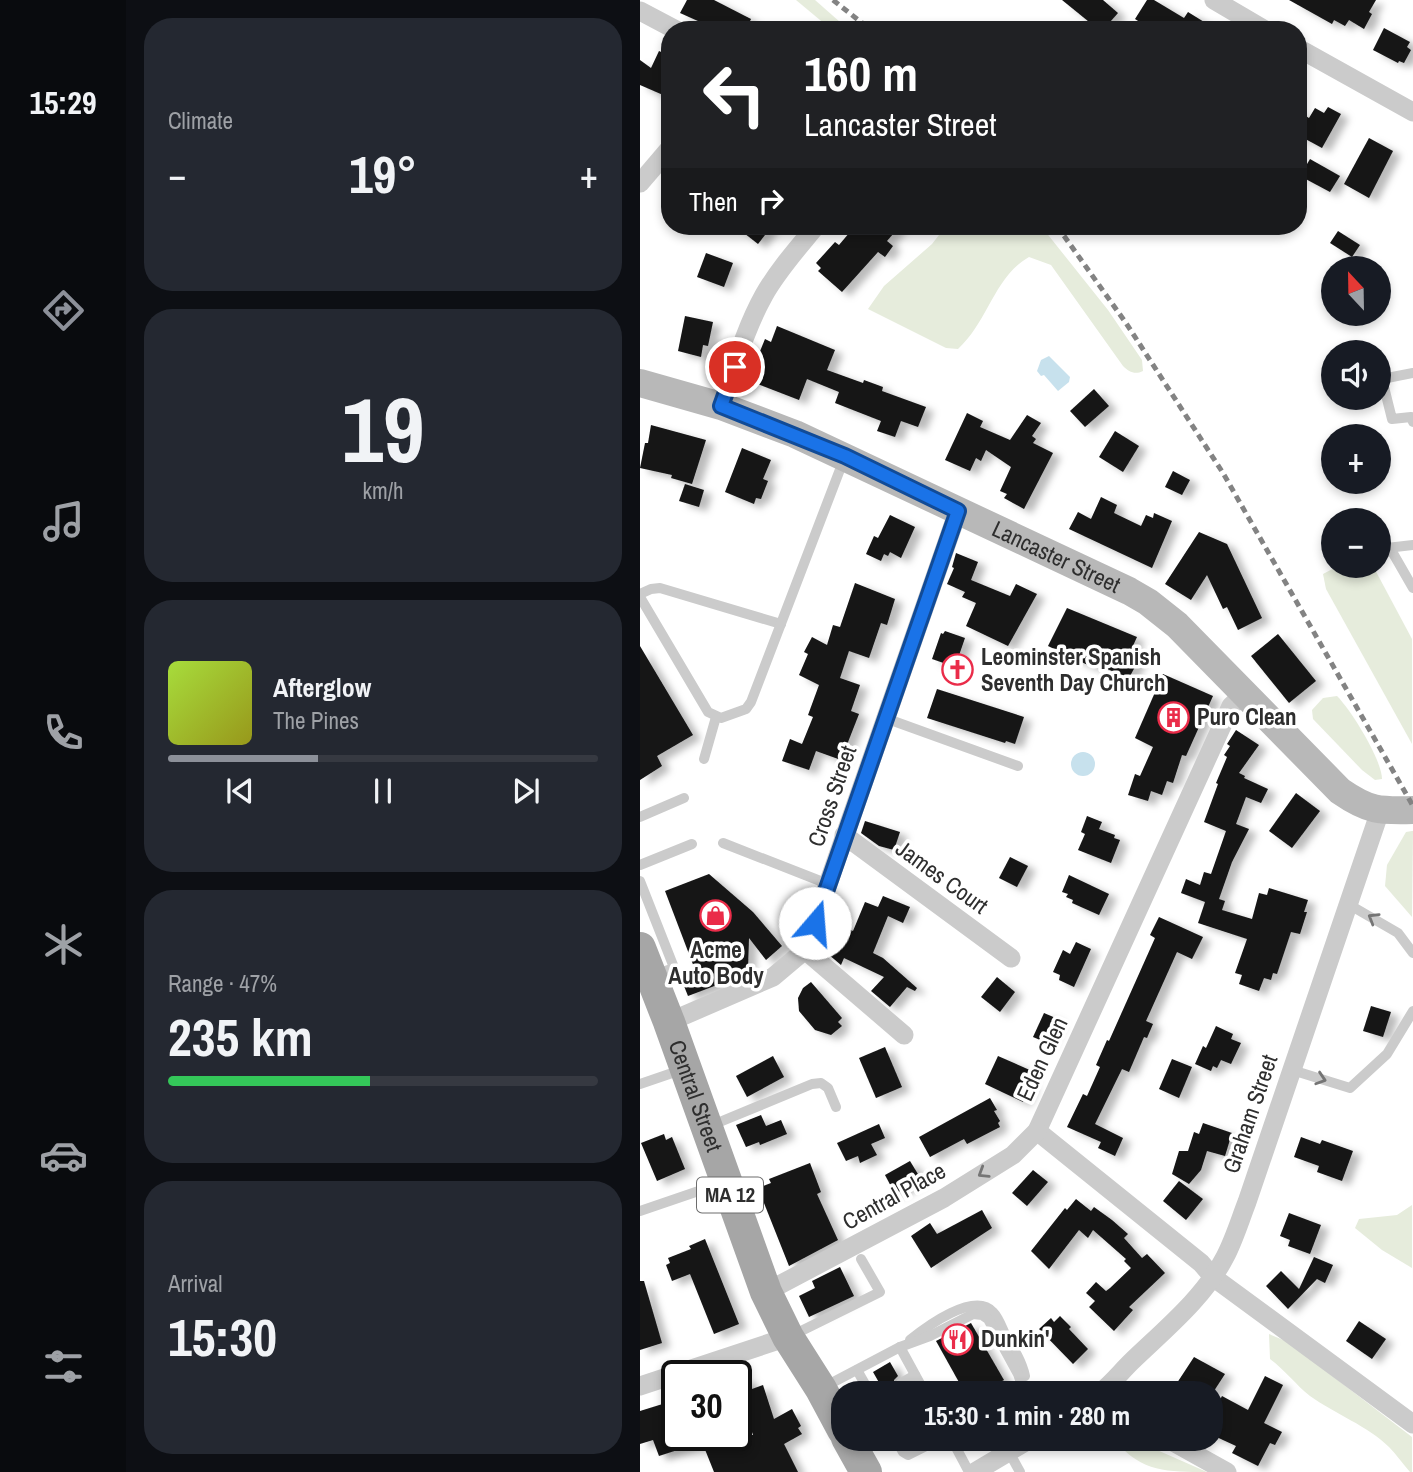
<!DOCTYPE html>
<meta charset="utf-8">
<style>
:root{--surface:#171b24;--page:#242831;--text:#f1f3f6;--muted:#9ea1a6;--line:#363941;--accent:#8c9099}
body{margin:0;font-family:"Archivo Narrow",sans-serif;background:var(--page);color:var(--text);height:100vh;display:flex;flex-direction:column;font-size:26px;white-space:nowrap}
*{box-sizing:border-box;margin:0}
p{font-size:23px;color:var(--muted)}
.icon{flex:none;width:38px;height:38px;fill:none;stroke:currentColor;stroke-width:2;stroke-linecap:round;stroke-linejoin:round}
.map{position:relative;flex:1;overflow:hidden}
.panel{display:flex;flex-direction:column;gap:18px;padding:18px;background:#0d0f14;width:514px}
.panel>*{flex:none}
.guide{position:absolute;left:21px;top:21px;width:646px;height:214px;border-radius:28px;box-shadow:0 4px 10px #0003;background:#202124;color:#fff;overflow:hidden}
.needle{width:46px;rotate:338deg}
.tools{position:absolute;left:681px;top:256px;display:grid;gap:14px}
.tools a{display:grid;place-items:center;width:70px;height:70px;border-radius:50%;background:var(--surface);box-shadow:0 4px 10px #0003;font-size:35px}
.speed{position:absolute;left:21px;top:1360px;display:flex;gap:14px;font-size:35px;font-weight:700;text-align:center}
.speed>*{display:grid;place-content:center;width:91px;height:91px;border-radius:50%;background:var(--surface);box-shadow:0 4px 10px #0003;line-height:1}
.speed .limit{border:4px solid #111;border-radius:10px;background:#fff;color:#111}
.pin{position:absolute;display:grid;place-items:center;width:60px;height:60px;color:#fff;margin:-30px;border:4px solid #fff;border-radius:50%;box-shadow:0 2px 7px #0007}
.me{position:absolute;width:77px;margin:-38px;rotate:18deg;stroke-linejoin:round;filter:drop-shadow(0 0 5px #0008)}
.turn{display:flex;align-items:center;gap:24px;height:147px;padding:0 28px;font-size:32px}
.turn .icon{width:91px;height:91px;stroke-width:2.5}
.turn b{display:block;font-size:49px;line-height:60px}
.then{display:flex;align-items:center;height:66px;padding:0 28px;background:#0003;gap:14px;font-size:26px}
.big{font-size:52px;font-weight:700;line-height:1.1}
.panel .tile{flex:1;display:flex;flex-direction:column;justify-content:center;gap:10px;min-width:0;padding:0 24px;border-radius:28px;background:var(--page)}
.panel .dial{align-items:center;gap:0}
.dial b{font-size:91px;line-height:1}
.song{display:flex;align-items:center;gap:21px}
.cover{width:84px;height:84px;border-radius:10px;background:linear-gradient(135deg,hsl(80 70% 55%),hsl(60 70% 35%))}
.played{height:7px;border-radius:4px;background:linear-gradient(90deg,var(--accent) 35%,var(--line) 35%)}
.keys{display:flex;justify-content:space-around;direction:ltr}
.heat{display:flex;justify-content:space-between;align-items:center;font-size:38px;direction:ltr}
.charge{height:10px;border-radius:5px;background:linear-gradient(90deg,#34c759 47%,var(--line) 0)}
.trip{position:absolute;left:191px;top:1381px;width:392px;height:70px;border-radius:28px;background:var(--surface);box-shadow:0 4px 10px #0003;font-weight:700;line-height:70px;text-align:center}
main{display:flex;flex:1;min-height:0}
.tabs{display:flex;flex-direction:column;width:126px;justify-content:space-around;align-items:center;background:#090b0e;color:var(--muted)}
.tabs .icon{width:49px;height:49px}
.tabs .active{color:var(--accent)}
.tabs b{font-size:32px;color:var(--text)}
.map>svg:first-child{display:block}
</style>
<main>
<nav class="tabs">
<b>15:29</b>
<svg class="icon active" aria-label="directions" viewBox="0 0 24 24"><path d="M12 3l9 9-9 9-9-9zM9 14v-3h6M13 9l2 2-2 2"/></svg>
<svg class="icon" aria-label="music" viewBox="0 0 24 24"><path d="M9 18V5l10-2v13"/><circle cx="6" cy="18" r="3"/><circle cx="16" cy="16" r="3"/></svg>
<svg class="icon" aria-label="phone" viewBox="0 0 24 24"><path d="M5 4h4l2 5-3 2q2 4 5 5l2-3 5 2v4C11 20 4 13 5 4z"/></svg>
<svg class="icon" aria-label="climate" viewBox="0 0 24 24"><path d="M12 3v18M4 7l16 10M4 17L20 7"/></svg>
<svg class="icon" aria-label="car" viewBox="0 0 24 24"><path d="M5 17H2v-5l4-1 3-4h7l3 4 3 1v5h-3M9 17h6M6 11h13"/><circle cx="7" cy="17" r="2"/><circle cx="17" cy="17" r="2"/></svg>
<svg class="icon" aria-label="filters" viewBox="0 0 24 24"><path d="M4 7h16M4 17h16"/><circle cx="9" cy="7" r="2"/><circle cx="15" cy="17" r="2"/></svg>
</nav>
<section class="panel">
<div class="tile"><p>Climate</p>
<div class="heat"><a>−</a><b class="big">19°</b><a>+</a></div>
</div>
<div class="tile dial"><b>19</b><p>km/h</p></div>
<div class="tile">
<div class="song"><i class="cover"></i><div><b>Afterglow</b><p>The Pines</p></div></div>
<div class="played"></div>
<div class="keys"><svg class="icon" aria-label="previous" viewBox="0 0 24 24"><path d="M18 5L8 12l10 7zM5 5v14"/></svg><svg class="icon" aria-label="pause" viewBox="0 0 24 24"><path d="M8 5v14M16 5v14"/></svg><svg class="icon" aria-label="next" viewBox="0 0 24 24"><path d="M6 5l10 7-10 7zM19 5v14"/></svg></div>
</div>
<div class="tile"><p>Range · 47%</p><b class="big">235 km</b><div class="charge"></div></div>
<div class="tile"><p>Arrival</p><b class="big">15:30</b></div>
</section>
<div class="map">
<svg width="773" height="1472" viewBox="0 0 773 1472">
<defs>
<filter id="shadow"><feDropShadow dx="8" dy="4.5" stdDeviation="3.5" flood-color="#0004"/></filter>
</defs>
<rect width="100%" height="100%" fill="#fff"/>
<g fill="#e6ecdc">
<path d="M156 0H175L209 30H192Z"/>
<path d="M306 226H401L468 310 502 360 503 371C495 375 489 372 483 366L411 265 389 257C354 277 348 322 318 349L306 348 228 309 244 286 292 244Z"/>
<path d="M700 565 733 566 772 639V744L686 589 683 574Z"/>
<path d="M697 696C711 710 742 760 742 779L735 780 722 770 673 719 672 710 683 698Z"/>
<path d="M772 831H773L772 917 745 886 747 865 766 832Z"/>
<path d="M772 1205V1268L742 1250 715 1228 719 1219 757 1215Z"/>
<path d="M629 1334 648 1342 772 1437V1472H770C763 1464 756 1454 749 1447 728 1426 695 1414 670 1396 656 1385 645 1370 630 1359Z"/>
<path d="M482 1439H492L567 1472C528 1472 501 1472 477 1442Z"/>
</g>
<g fill="#c7e1ed">
<path d="M409 356 430 377 429 382 418 391 404 375 401 376 397 371 401 360Z"/>
<circle cx="443" cy="764" r="12"/>
</g>
<g fill="#151515" filter="url(#shadow)">
<path d="M47 0H74L111 19 106 30H78L40 13Z"/>
<path d="M422 0H463L478 13 463 30H459Z"/>
<path d="M507 0H514L544 18 548 12 577 30H512L495 19Z"/>
<path d="M649 0H736L729 12 732 14 724 29 709 20 705 26 694 20 692 24Z"/>
<path d="M744 28 770 42 767 47 771 50 764 63 759 61 758 63 733 50Z"/>
<path d="M19 51 30 56V98L0 85V60L11 68Z"/>
<path d="M688 107 701 114 682 148 658 135V111L669 118 675 108 684 113Z"/>
<path d="M729 138 753 151 729 198 704 184Z"/>
<path d="M670 159 700 176 690 192 660 176Z"/>
<path d="M95 226H132L118 244Z"/>
<path d="M215 226H260L247 241 253 246 245 257 238 252 202 292 178 271 181 268 176 263 195 242 199 245Z"/>
<path d="M698 231 720 245 712 257 690 243Z"/>
<path d="M66 253 93 263 84 287 57 277Z"/>
<path d="M45 316 73 322 68 346 63 345 61 357 38 351Z"/>
<path d="M137 326 195 350 187 370 223 383 224 380 243 387 242 391 286 407 278 427 261 421 255 437 237 431 241 421 195 403 199 392 167 379 159 400 115 383 123 364 116 361 125 339 131 342Z"/>
<path d="M454 389 469 406 445 427 430 411Z"/>
<path d="M327 413 343 421 340 427 370 440 387 415 401 423 392 436 396 439 393 443 413 453 384 509 364 498 367 494 360 491 371 467 346 450 341 461 336 458 330 471 305 460Z"/>
<path d="M11 425 66 440 52 484 31 478 32 475 0 468 5 443H8Z"/>
<path d="M475 431 499 446 483 472 459 457Z"/>
<path d="M102 448 131 460 123 479 128 481 121 499 116 498 114 504 85 492Z"/>
<path d="M533 471 550 480 542 495 525 487Z"/>
<path d="M45 484 64 490 59 507 39 501Z"/>
<path d="M461 497 477 505 474 513 501 526 506 515 513 518 514 513 532 521 512 568 429 529 438 512 451 519Z"/>
<path d="M250 515 275 527 261 558 250 552 248 556 244 554 241 561 226 554 234 536 238 538Z"/>
<path d="M559 532 587 544 622 618 598 630 587 607 583 609 567 575 551 600 525 584Z"/>
<path d="M316 553 338 562 331 580 370 596 376 584 397 594 368 646 326 626 336 603 322 597 325 592 307 584 314 568 312 567Z"/>
<path d="M215 583 255 599 247 625 241 623 229 658 209 651 200 678 220 685 211 711 219 714 201 760 176 751 169 770 142 761 150 739 162 744 173 717 168 715 179 685 159 675 168 654 164 652 172 637 187 645 193 625 200 627Z"/>
<path d="M427 608 497 637 492 648 503 652 489 678 455 664 454 668 408 646Z"/>
<path d="M305 631 325 638 315 667 292 659 301 633 303 634Z"/>
<path d="M638 634 676 681 649 703 611 656Z"/>
<path d="M0 646 53 735 17 756 22 766 0 780Z"/>
<path d="M523 674 573 696 546 756 542 755 533 783 527 781 522 795 511 791 508 801 488 795 495 774 500 776 513 747 495 738Z"/>
<path d="M297 689 384 717 375 744 366 741 365 743 287 718Z"/>
<path d="M596 730 619 745 599 773 605 776 604 778 628 789 621 803 606 797 596 824 609 829 592 862 579 899 585 901 582 910 612 919 619 893 627 895 629 888 668 900 664 912H667L660 934 651 932 637 974 633 973 631 980 624 978 619 991 599 984 602 975 595 973 607 939 558 923 565 902 541 893 546 879 560 885 564 872 571 874 586 831 564 822 578 784 576 783 587 757 584 755 590 746 587 744Z"/>
<path d="M656 793 680 811 652 848 629 831Z"/>
<path d="M447 816 462 822 459 829 475 835 474 838 480 840 471 863 438 850 445 834 441 832Z"/>
<path d="M225 821 260 832 254 850 239 846 221 833Z"/>
<path d="M370 857 388 866 377 887 359 878Z"/>
<path d="M69 874 113 912 142 946 126 960 109 938 108 968 76 982 77 985 48 996 42 981 57 975 25 891Z"/>
<path d="M429 875 469 894 459 915 432 903 433 900 426 897 428 894 422 892Z"/>
<path d="M243 896 270 907 263 923 248 916 233 953 243 958 277 988 275 991 267 987 250 1007 231 991 244 977 204 958 201 965 188 954 190 950 186 948 198 924 213 931 225 902 238 907Z"/>
<path d="M519 917 563 937 552 959 537 952 506 1021 513 1024 507 1038 504 1037 489 1072 482 1069 455 1124 483 1138 475 1156 458 1148 461 1142 427 1127 443 1094 447 1096 460 1067 456 1065 467 1040 469 1041 515 938 510 935Z"/>
<path d="M436 942 451 949 434 987 419 980 420 975 413 972 423 950 430 954Z"/>
<path d="M357 977 375 992 360 1012 341 997Z"/>
<path d="M171 982 202 1018 198 1022 202 1026 191 1035 175 1030 159 1011 158 998 163 988Z"/>
<path d="M731 1006 751 1012 743 1037 723 1031Z"/>
<path d="M404 1013 418 1019 407 1043 393 1037Z"/>
<path d="M576 1026 593 1034 591 1039 601 1043 591 1064 581 1060 577 1068 573 1066 571 1071 555 1064 563 1046 566 1048Z"/>
<path d="M245 1047 262 1087 236 1098 219 1058Z"/>
<path d="M133 1056 144 1077 107 1097 96 1076Z"/>
<path d="M358 1056 392 1071 387 1082 391 1084 383 1102 345 1084Z"/>
<path d="M532 1059 552 1067 539 1098 519 1089Z"/>
<path d="M350 1098 357 1110 354 1111 360 1121 358 1123 360 1127 327 1144 324 1139 290 1157 279 1137Z"/>
<path d="M121 1115 126 1126 141 1120 147 1134 120 1145 119 1142 106 1147 96 1125Z"/>
<path d="M563 1123 592 1133 585 1156 567 1151 561 1170 549 1184 532 1174 539 1151H548L554 1132 559 1134Z"/>
<path d="M239 1124 245 1138 231 1144 237 1155 220 1163 218 1156 206 1161 197 1143Z"/>
<path d="M24 1134 26 1140 32 1137 45 1169 17 1181 1 1143Z"/>
<path d="M661 1137 680 1144 682 1140 713 1151 702 1181 677 1172 679 1166 654 1157Z"/>
<path d="M270 1161 281 1179 255 1194 245 1175Z"/>
<path d="M170 1163 181 1192 177 1194 198 1240 149 1266 118 1188 131 1183 129 1179Z"/>
<path d="M393 1170 408 1182 387 1206 372 1193Z"/>
<path d="M539 1181 563 1199 546 1220 523 1201Z"/>
<path d="M436 1199 451 1211 454 1207 472 1220 488 1234 484 1238 502 1258 507 1254 525 1273 489 1307 493 1310 474 1331 449 1307 455 1301 446 1293 456 1282 466 1291 470 1288 491 1268 484 1261 486 1259 453 1230 448 1238 439 1230 409 1269 391 1251 425 1208 427 1210Z"/>
<path d="M342 1210 352 1228 291 1268 271 1236 290 1223 297 1234Z"/>
<path d="M649 1213 681 1225 670 1254 648 1246 650 1240 640 1236Z"/>
<path d="M65 1239 99 1324 74 1334 50 1274 32 1281 26 1265 30 1263 28 1258 51 1249 49 1246Z"/>
<path d="M674 1257 693 1265 685 1283 677 1279 648 1309 626 1286 641 1271 659 1289Z"/>
<path d="M200 1267 214 1296 169 1317 159 1296 175 1288 172 1281Z"/>
<path d="M0 1281H4L22 1343 0 1350Z"/>
<path d="M420 1316 431 1327 429 1329 448 1349 433 1364 399 1329 411 1318 414 1322Z"/>
<path d="M719 1321 746 1339 732 1359 706 1341Z"/>
<path d="M331 1323 364 1380 341 1393H325L296 1341Z"/>
<path d="M554 1357 585 1374 572 1394 558 1385 553 1393H546L535 1386Z"/>
<path d="M250 1362 258 1376 254 1380V1386L258 1390 265 1389 267 1393H252L248 1385 241 1386 233 1372Z"/>
<path d="M625 1376 643 1385 624 1423 642 1432 635 1445 630 1443 618 1466 592 1453 596 1446 570 1434V1419L582 1396 608 1410Z"/>
<path d="M108 1378 112 1389 123 1385 134 1419 152 1409 161 1426 158 1428 162 1434 144 1444 158 1472H74L62 1442 19 1456 13 1440 0 1444V1411L29 1402 32 1414 37 1412V1435H113L96 1386V1382Z"/>
</g>
<g fill="none" stroke-linecap="round" stroke-linejoin="round">
<g stroke="#cbcbcb" stroke-width="10">
<path d="M773 373 742 379 752 419 771 417 773 422"/>
<path d="M750 548 773 588"/>
<path d="M738 549 773 545"/>
<path d="M0 594 11 589 20 588 141 624"/>
<path d="M0 597 68 712 81 718 106 709 111 702 204 459"/>
<path d="M245 718 378 766"/>
<path d="M64 759 76 717"/>
<path d="M0 817 44 798"/>
<path d="M83 843 188 884"/>
<path d="M0 865 52 844"/>
<path d="M0 881 33 965 31 969 15 975"/>
<path d="M708 904 758 933 773 953"/>
<path d="M652 1070 710 1088 747 1054 773 1011"/>
<path d="M0 1084 41 1070"/>
<path d="M70 1126 172 1084 181 1083 188 1088 196 1107"/>
<path d="M0 1211 82 1183"/>
<path d="M151 1336 240 1292 221 1259"/>
<path d="M270 1340C286 1327 334 1291 353 1312 359 1318 362 1328 366 1336 374 1349 382 1362 385 1376"/>
<path d="M260 1347 285 1393"/>
<path d="M217 1370 230 1393"/>
<path d="M261 1383 275 1375"/>
<path d="M184 1387 260 1347 290 1336 333 1314 342 1315 348 1319 378 1374 381 1383 380 1393"/>
<path d="M243 1393 245 1392"/>
<path d="M255 1438 263 1452 268 1455 302 1438"/>
<path d="M311 1438 329 1472"/>
<path d="M369 1452 380 1472"/>
</g>
<g stroke="#cbcbcb" stroke-width="19">
<path d="M574 0 625 30"/>
<path d="M0 11 36 30"/>
<path d="M658 48 773 112"/>
<path d="M0 183 30 148"/>
<path d="M81 406C94 369 105 329 124 295 138 270 158 248 176 226"/>
<path d="M605 693 591 706 397 1131 561 1263 573 1277 773 1424"/>
<path d="M204 835 371 958"/>
<path d="M165 950 264 1035"/>
<path d="M29 1022 133 977 165 950 318 511"/>
<path d="M126 1292 304 1198 373 1155 397 1131"/>
<path d="M0 1386 148 1337"/>
<path d="M460 1393C472 1383 480 1373 491 1362 523 1331 564 1298 585 1257 594 1240 600 1220 607 1202L740 811"/>
<path d="M526 1438 587 1472"/>
<path d="M335 1472 392 1438"/>
</g>
<path stroke="#b8b8b8" stroke-width="28" id="s1" d="M0 383 81 406 155 434 489 591 508 602 537 625 700 791C729 811 739 811 773 810"/>
<g stroke="#a6a6a6" stroke-width="32">
<path id="s2" d="M0 948 29 1022 126 1292 148 1337 181 1389 203 1430"/>
<path d="M207 1438 226 1472"/>
</g>
<g stroke="#838383" stroke-width="5" stroke-dasharray="7 5" stroke-linecap="butt">
<path d="M193 0 231 30"/>
<path d="M417 226 486 323 583 473 773 806"/>
</g>
</g>
<defs><path id="oneway-chevron" d="M-2-3.5L2.5 0L-2 3.5" fill="none" stroke-width="1.6" stroke-linecap="round" stroke-linejoin="round" transform="scale(1.75)"/></defs>
<g stroke="#757575">
<use href="#oneway-chevron" transform="translate(733 918) rotate(-149)"/>
<use href="#oneway-chevron" transform="translate(681 1079) rotate(18)"/>
<use href="#oneway-chevron" transform="translate(343 1173) rotate(148)"/>
</g>
<g fill="none" stroke-linecap="round" stroke-linejoin="round">
<defs>
<path id="route" d="M95 367 81 406 205 456 318 511 175 923"/>
</defs>
<use href="#route" stroke="#114b97" stroke-width="18"/>
<use href="#route" stroke="#1a73e8" stroke-width="12"/>
</g>
<defs>
<symbol id="church-ring" viewBox="-11 -11 22 22"><circle r="9.5" fill="#fff" stroke="#ea2c49" stroke-width="1.5"/><path d="M-1.2-6h2.4v3.5h3.3v2.4h-3.3V6h-2.4V-.1h-3.3v-2.4h3.3Z" fill="#ea2c49"/></symbol>
<symbol id="building-ring" viewBox="-11 -11 22 22"><circle r="9.5" fill="#fff" stroke="#ea2c49" stroke-width="1.5"/><path d="M-4-6H4V6H1V3H-1V6H-4ZM-2.5-4.3h1.7v1.8h-1.7ZM.8-4.3h1.7v1.8H.8ZM-2.5-1h1.7V.8h-1.7ZM.8-1h1.7V.8H.8Z" fill="#ea2c49"/></symbol>
<symbol id="shop-ring" viewBox="-11 -11 22 22"><circle r="9.5" fill="#fff" stroke="#ea2c49" stroke-width="1.5"/><path d="M-5-2.5h2.3a2.7 3.5 0 0 1 5.4 0H5L5.5 6h-11ZM-1.5-2.5h3a1.5 2.3 0 0 0-3 0Z" fill="#ea2c49"/></symbol>
<symbol id="restaurant-ring" viewBox="-11 -11 22 22"><circle r="9.5" fill="#fff" stroke="#ea2c49" stroke-width="1.5"/><path d="M-5-6h1v4h1v-4h1v4h1v-4h1v5L-1.5 .5V6h-2V.5L-5-1ZM5-6V6H3V1.5H1.5Q1.5-4 5-6Z" fill="#ea2c49"/></symbol>
</defs>
<g fill-rule="evenodd">
<use href="#church-ring" x="300" y="652" width="35" height="35"/>
<use href="#building-ring" x="516" y="700" width="35" height="35"/>
<use href="#shop-ring" x="58" y="898" width="35" height="35"/>
<use href="#restaurant-ring" x="300" y="1322" width="35" height="35"/>
</g>
<g text-anchor="middle" stroke-width="7" stroke-linejoin="round" paint-order="stroke">
<rect fill="#fff" stroke="#6d6d6d" stroke-width="2" x="57" y="1177.5" width="66" height="35" rx="5"/>
<g font-size="21" font-weight="bold" fill="#2e2e2e">
<text x="90" y="1202">MA 12</text>
</g>
<g font-size="23" fill="#2e2e2e" stroke="#fff">
<text dy="8" stroke="none"><textPath href="#s1" startOffset="452">Lancaster Street</textPath></text>
<text transform="translate(192 796) rotate(-71)" y="8">Cross Street</text>
<text transform="translate(302 877) rotate(36)" y="8">James Court</text>
<text transform="translate(402 1059) rotate(-65)" y="8">Eden Glen</text>
<text dy="8" stroke="none"><textPath href="#s2" startOffset="158">Central Street</textPath></text>
<text transform="translate(610 1114) rotate(-71)" y="8">Graham Street</text>
<text transform="translate(254 1196) rotate(-29)" y="8">Central Place</text>
</g>
<g font-size="23" font-weight="bold" fill="#2e2e2e" stroke="#fff" text-anchor="start">
<text x="341" y="665">Leominster Spanish<tspan x="341" dy="26">Seventh Day Church</tspan></text>
<text x="557" y="725">Puro Clean</text>
<text x="76" y="958" text-anchor="middle">Acme<tspan x="76" dy="26">Auto Body</tspan></text>
<text x="341" y="1347">Dunkin'</text>
</g>
</g>
</svg>
<div class="tools">
<a><svg class="needle" viewBox="-14 -14 28 28"><path d="M0-13l5 13h-10z" fill="#e53935"/><path d="M0 13l5-13h-10z" fill="#9ea1a6"/></svg></a>
<a><svg class="icon" aria-label="sound" viewBox="0 0 24 24"><path d="M4 9h4l5-4v14l-5-4H4zM17 9q2 3 0 6"/></svg></a>
<a>+</a>
<a>−</a>
</div>
<div class="speed"><div class="limit">30</div></div>
<div class="pin" style="left:95px;top:367px;background:#d93025"><svg class="icon" aria-label="arrive" viewBox="0 0 24 24"><path d="M6 21V4h12l-3 4 3 4H6"/></svg></div>
<svg class="me" style="left:175px;top:923px" viewBox="-20 -20 40 40"><circle r="19" fill="#fff"/><path d="M0-13L10 11 0 6-10 11z" fill="#1a73e8"/></svg>
<div class="trip">15:30 · 1 min · 280 m</div>
<div class="guide">
<div class="turn"><svg class="icon" aria-label="left" viewBox="0 0 24 24"><path d="M17 20v-9H6M10 6l-5 5 5 5"/></svg><div><b>160 m</b>Lancaster Street</div></div>
<div class="then">Then<svg class="icon" aria-label="right" viewBox="0 0 24 24"><path d="M7 20v-9h11M14 6l5 5-5 5"/></svg></div>
</div>
</div>
</main>
